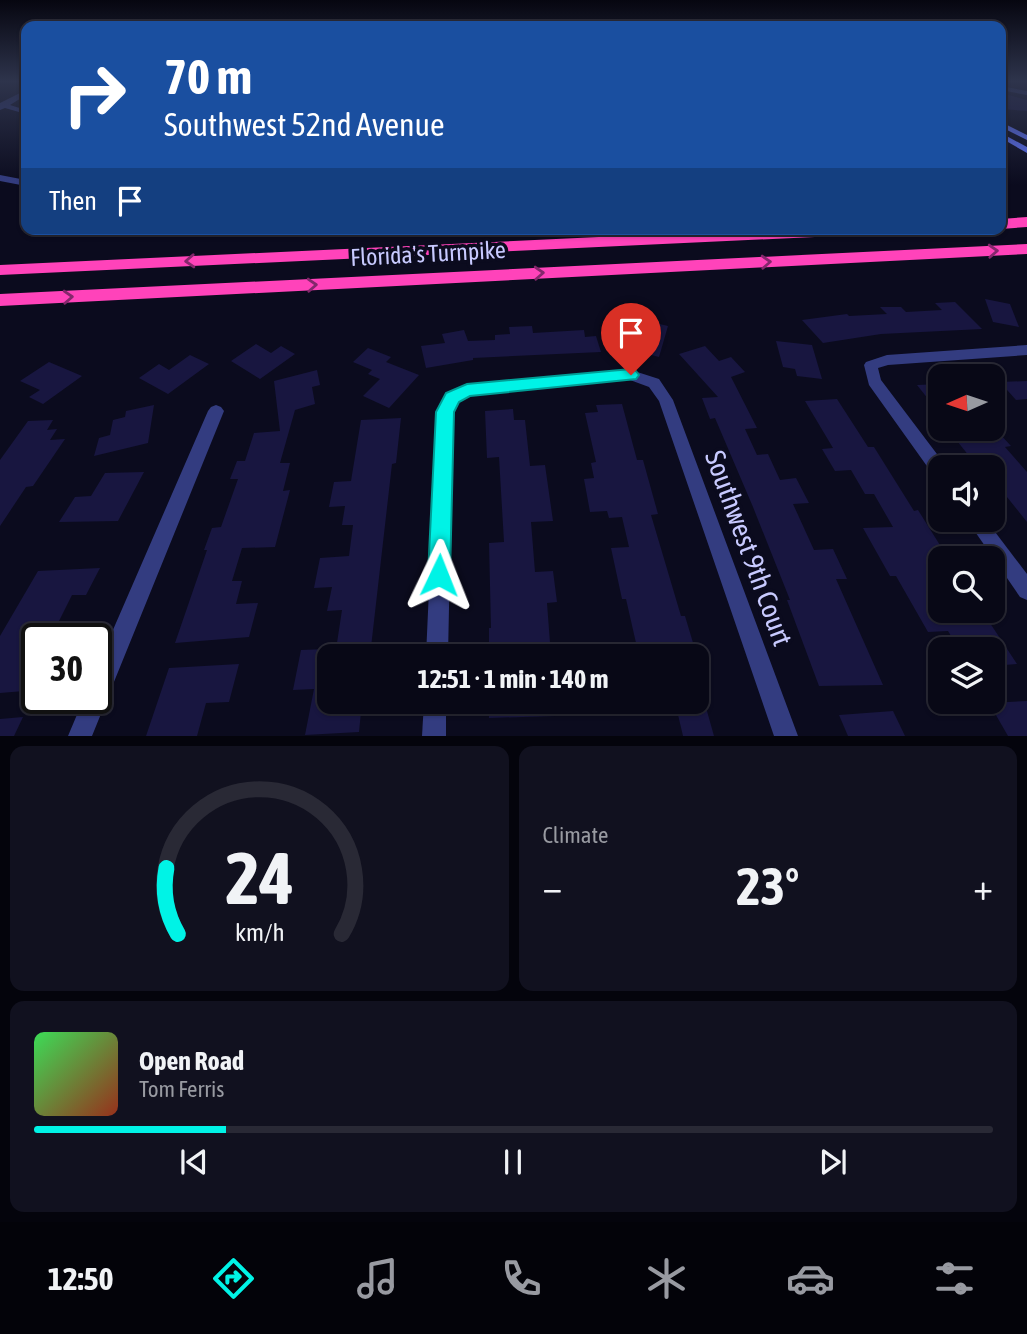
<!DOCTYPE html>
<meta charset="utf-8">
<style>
:root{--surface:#080816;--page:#11111f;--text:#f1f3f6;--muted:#989aa1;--line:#292935;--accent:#00f3e6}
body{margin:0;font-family:"Asap Condensed",sans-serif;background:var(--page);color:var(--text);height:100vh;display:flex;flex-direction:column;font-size:26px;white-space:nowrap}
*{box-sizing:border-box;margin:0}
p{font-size:23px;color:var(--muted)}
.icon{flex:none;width:38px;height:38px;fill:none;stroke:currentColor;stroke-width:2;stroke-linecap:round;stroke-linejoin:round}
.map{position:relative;height:736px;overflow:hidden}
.side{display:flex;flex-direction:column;gap:10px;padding:10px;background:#04040c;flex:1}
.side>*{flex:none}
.top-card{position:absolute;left:21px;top:21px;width:985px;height:214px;border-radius:14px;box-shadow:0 2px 5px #0004,0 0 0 2px var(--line);background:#1a4fa0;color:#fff;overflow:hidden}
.needle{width:46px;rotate:267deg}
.controls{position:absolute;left:928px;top:364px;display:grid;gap:14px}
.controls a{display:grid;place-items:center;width:77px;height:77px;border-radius:14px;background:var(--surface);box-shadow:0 2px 5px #0004,0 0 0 2px var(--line);font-size:35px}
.speed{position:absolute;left:21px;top:623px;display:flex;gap:14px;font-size:35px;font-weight:700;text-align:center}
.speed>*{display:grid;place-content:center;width:91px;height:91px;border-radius:50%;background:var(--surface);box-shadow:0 2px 5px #0004,0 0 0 2px var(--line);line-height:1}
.speed .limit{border:4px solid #111;border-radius:10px;background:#fff;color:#111}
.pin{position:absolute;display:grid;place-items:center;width:60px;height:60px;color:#fff;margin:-72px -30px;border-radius:50% 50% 50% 0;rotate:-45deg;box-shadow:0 0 7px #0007}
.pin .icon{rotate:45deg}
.me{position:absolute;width:77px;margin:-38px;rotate:2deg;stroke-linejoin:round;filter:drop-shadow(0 0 5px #0008)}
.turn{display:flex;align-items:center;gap:24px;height:147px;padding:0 28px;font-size:32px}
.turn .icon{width:91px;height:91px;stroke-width:2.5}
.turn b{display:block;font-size:49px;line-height:60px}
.then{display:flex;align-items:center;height:66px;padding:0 28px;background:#0003;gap:14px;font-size:26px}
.big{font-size:52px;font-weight:700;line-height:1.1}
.side .card{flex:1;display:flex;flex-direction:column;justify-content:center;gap:10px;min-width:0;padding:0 24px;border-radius:14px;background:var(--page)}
.side .dial{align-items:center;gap:0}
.dial svg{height:182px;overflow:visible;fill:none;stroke:var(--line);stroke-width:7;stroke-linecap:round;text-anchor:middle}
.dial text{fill:var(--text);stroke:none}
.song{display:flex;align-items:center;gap:21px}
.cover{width:84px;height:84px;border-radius:10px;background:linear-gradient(135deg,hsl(130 70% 55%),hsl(10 70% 35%))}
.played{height:7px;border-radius:4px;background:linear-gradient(90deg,var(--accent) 20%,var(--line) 20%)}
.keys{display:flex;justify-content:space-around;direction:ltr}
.heat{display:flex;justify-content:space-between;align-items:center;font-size:38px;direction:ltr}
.side .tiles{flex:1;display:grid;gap:10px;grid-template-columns:1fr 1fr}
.card:last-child{grid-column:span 2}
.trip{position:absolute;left:317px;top:644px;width:392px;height:70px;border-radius:14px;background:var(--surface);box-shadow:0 2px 5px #0004,0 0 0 2px var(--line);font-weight:700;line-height:70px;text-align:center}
.tabs{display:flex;height:112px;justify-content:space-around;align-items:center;background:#030309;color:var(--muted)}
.tabs .icon{width:49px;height:49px}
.tabs .current{color:var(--accent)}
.tabs b{font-size:32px;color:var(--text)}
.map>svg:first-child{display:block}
</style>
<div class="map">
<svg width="1027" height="736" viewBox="0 0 1027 736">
<rect width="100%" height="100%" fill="#0b0b1e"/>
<g fill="#181640">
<path d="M1001 93 1027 100V111L1001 109Z"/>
<path d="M985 299 1010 304 1019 327 993 322Z"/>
<path d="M955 302 982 329 881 334 823 343 802 320 847 314 849 316 887 314 880 307H901L906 312 942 310 935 303Z"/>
<path d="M647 321 668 326 659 357 613 345 620 326 643 331Z"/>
<path d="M532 326 533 333 584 330 585 337 596 336 601 352 473 358V360L426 368 421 346 445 343 442 334 464 330 468 341 495 340V335L510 334 509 327Z"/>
<path d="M776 341 812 345 822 379 797 376 795 369 783 367Z"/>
<path d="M256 344 271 353 281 346 295 354 260 379 231 361Z"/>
<path d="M705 346 719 361 731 357 745 372 731 377 757 428 745 429 757 455 768 454 780 480 796 478 809 503 793 504 814 550 833 549 847 579H836L883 685 819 686 787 600H790L753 507 715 418 710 419 702 398 718 397 679 354Z"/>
<path d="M368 348 391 357 386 362 419 375 389 408 363 396 380 379 368 374 372 370 353 362Z"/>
<path d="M190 355 209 364 168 394 139 378 159 364 169 370Z"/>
<path d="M49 362 82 376 43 404 29 397 40 390 20 381Z"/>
<path d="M317 370 320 385 312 387 315 404 295 410 280 463H290L283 491 290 490 275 547 242 548 232 581H242L236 604 258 603 249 637 175 643 207 550H204L212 528 221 527 238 479H230L237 461H245L254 433 280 431 274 381Z"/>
<path d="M1027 381V399L1016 400 1000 382Z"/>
<path d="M940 384V414L917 385Z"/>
<path d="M837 399 868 447H874L914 511 918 510 948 558H940V611H982L1017 664 992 666V649H959L948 631 928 632 896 576H890L863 528 893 527 874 494H865L851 470 835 471 822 449 833 448 805 401Z"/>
<path d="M622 404 637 460H643L658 514 651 515 681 616H685L697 656H639L626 599H622L611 548 629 547 622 517 609 518 607 511 590 512 584 479 594 478 591 463 596 462 585 413 598 412 596 405Z"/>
<path d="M154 405 148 443 94 456 99 438 110 435 113 420 125 417 126 411Z"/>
<path d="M513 409 514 420H525L530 466 545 465 553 521 531 522 535 572 553 571 557 602 547 603 551 656H489V628H491L489 543 504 542 499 457 487 458 485 411Z"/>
<path d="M401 418 396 463 392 464 370 656H335L342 610 327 611 332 587 314 588 320 558 349 556 353 525H342L345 506 329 507 334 482 351 481 361 420Z"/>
<path d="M53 420 47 430 57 429 50 440 65 439 33 486 26 487 0 526V460L28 421Z"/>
<path d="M1000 434 1011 446 1005 447 1027 472V522L999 487 992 488V467H978L953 436Z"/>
<path d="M144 472 118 521 59 522 75 497 91 496 105 473Z"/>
<path d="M100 568 86 595H72L50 639H37V665L24 691 0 693V636L38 571Z"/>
<path d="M329 649V702H362L359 732 305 735 314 689 293 690 301 650Z"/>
<path d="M239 664 229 702 206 703 197 736H146L169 668Z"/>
<path d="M696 668H700L710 704H705L714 736H683L675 702H696Z"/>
<path d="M1027 701V736H1008L989 703Z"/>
<path d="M489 702H554L555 716 489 718Z"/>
<path d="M893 711 905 736H848L839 715Z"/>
<path d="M23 717 14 736H0V719Z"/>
</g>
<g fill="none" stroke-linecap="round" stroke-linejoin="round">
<g fill="#333c80" fill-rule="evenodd">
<path d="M1001 86 1027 91V95L1001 90Z"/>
<path d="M26 90V95L10 105 26 110V114L5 108 0 110V103Z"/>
<path d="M0 175 26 180V186L0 181Z"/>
<path d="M1027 345V355L888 365 878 368 881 380 946 466 940 467V478L934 476 869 385 864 365 866 362 887 355Z"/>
<path d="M631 370 659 379 673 400 798 736H774L659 401 649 387 630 380 470 395 458 402 453 412 448 656H426L437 412 447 394 467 385Z"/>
<path d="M216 405 221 407 224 411 92 736H68L84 698H96V669L208 411 211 407Z"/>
<path d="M967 520H986L1027 574V600L1020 597Z"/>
<path d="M424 702H446V736H422Z"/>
</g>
<g fill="#5f74ff" fill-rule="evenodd">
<path d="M1001 122 1027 135V140L1001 127Z"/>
<path d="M1001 133 1027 147V153L1001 138Z"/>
</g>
<g fill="#ff43ba" fill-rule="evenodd">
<path d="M1027 217V227L1001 229V219Z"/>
<path d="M771 229H886L878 234 0 275V265Z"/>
<path d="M1027 244V254L0 306V294Z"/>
</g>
</g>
<defs><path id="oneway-chevron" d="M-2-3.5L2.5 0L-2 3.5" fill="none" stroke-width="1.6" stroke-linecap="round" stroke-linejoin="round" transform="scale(1.75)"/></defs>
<g stroke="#85276c">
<use href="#oneway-chevron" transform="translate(993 251) rotate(-3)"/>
<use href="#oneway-chevron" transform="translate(190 261) rotate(177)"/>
<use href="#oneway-chevron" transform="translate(766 262) rotate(-3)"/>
<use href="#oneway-chevron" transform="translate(539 273) rotate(-3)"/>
<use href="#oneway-chevron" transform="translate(312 285) rotate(-3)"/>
<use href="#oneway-chevron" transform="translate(68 297) rotate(-3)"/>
</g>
<linearGradient id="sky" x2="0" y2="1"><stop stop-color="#060610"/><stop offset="0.44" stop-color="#2e344c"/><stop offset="1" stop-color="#2e344c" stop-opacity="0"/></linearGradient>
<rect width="1027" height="185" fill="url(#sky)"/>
<path fill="#00f3e6" stroke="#009e96" stroke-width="2" d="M631 369 636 371 639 375 636 379 470 396 459 402 454 412 450 575 447 582 439 585 432 582 428 575 436 412 446 393 467 384Z"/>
<g text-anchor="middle" stroke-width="7" stroke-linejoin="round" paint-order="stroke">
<g font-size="24" fill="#c8caff" stroke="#0b0b1e">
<text transform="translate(428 254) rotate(-3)" y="8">Florida's Turnpike</text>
</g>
<g font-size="28" fill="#c8caff" stroke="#0b0b1e">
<text transform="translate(749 548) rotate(70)" y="10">Southwest 9th Court</text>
</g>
</g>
</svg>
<div class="controls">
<a><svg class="needle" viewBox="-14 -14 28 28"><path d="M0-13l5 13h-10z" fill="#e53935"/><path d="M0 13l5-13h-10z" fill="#989aa1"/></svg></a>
<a><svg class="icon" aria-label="sound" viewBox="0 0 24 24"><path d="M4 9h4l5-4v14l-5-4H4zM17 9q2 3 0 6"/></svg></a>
<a><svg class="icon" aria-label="search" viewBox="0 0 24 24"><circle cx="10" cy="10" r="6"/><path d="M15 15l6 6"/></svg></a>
<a><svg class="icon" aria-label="layers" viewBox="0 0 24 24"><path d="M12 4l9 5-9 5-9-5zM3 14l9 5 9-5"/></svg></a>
</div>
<div class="speed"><div class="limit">30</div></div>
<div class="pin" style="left:631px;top:375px;background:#d93025"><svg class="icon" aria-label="arrive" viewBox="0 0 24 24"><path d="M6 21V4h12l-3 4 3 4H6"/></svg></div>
<svg class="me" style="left:439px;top:575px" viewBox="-20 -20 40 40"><path d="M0-17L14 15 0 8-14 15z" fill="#00f3e6" stroke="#fff" stroke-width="4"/></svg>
<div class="trip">12:51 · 1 min · 140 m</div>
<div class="top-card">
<div class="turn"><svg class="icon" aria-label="right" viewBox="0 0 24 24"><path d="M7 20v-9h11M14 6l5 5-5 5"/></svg><div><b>70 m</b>Southwest 52nd Avenue</div></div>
<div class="then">Then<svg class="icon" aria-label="arrive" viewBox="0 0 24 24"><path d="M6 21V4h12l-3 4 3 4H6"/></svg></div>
</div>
</div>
<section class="side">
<div class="tiles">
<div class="card dial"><svg viewBox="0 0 100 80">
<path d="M14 69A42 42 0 1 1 86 69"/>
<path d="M14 69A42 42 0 0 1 9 40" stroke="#00f3e6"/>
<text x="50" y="56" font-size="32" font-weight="700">24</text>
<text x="50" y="72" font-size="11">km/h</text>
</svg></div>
<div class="card"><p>Climate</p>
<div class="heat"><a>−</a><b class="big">23°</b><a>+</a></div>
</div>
<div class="card">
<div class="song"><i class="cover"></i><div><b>Open Road</b><p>Tom Ferris</p></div></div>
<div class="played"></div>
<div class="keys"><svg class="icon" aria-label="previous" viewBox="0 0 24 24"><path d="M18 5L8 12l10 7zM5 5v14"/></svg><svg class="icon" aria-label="pause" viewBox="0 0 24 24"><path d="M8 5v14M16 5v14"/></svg><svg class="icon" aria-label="next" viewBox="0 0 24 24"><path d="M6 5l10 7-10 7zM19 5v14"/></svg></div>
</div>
</div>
</section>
<nav class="tabs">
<b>12:50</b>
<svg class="icon current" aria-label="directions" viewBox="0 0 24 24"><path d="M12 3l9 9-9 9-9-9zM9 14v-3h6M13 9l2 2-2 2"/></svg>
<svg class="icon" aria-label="music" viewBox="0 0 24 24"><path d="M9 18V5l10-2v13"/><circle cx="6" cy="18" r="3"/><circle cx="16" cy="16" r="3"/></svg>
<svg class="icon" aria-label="phone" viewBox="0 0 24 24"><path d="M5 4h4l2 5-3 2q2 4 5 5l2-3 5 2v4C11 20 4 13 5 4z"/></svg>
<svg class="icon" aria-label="climate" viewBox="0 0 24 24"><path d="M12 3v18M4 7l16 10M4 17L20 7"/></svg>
<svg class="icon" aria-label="car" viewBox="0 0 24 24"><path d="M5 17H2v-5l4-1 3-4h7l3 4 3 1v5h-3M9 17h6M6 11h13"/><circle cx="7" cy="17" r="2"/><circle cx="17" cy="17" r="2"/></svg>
<svg class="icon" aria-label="filters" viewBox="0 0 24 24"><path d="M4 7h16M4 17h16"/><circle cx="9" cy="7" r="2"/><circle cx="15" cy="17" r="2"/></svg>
</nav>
